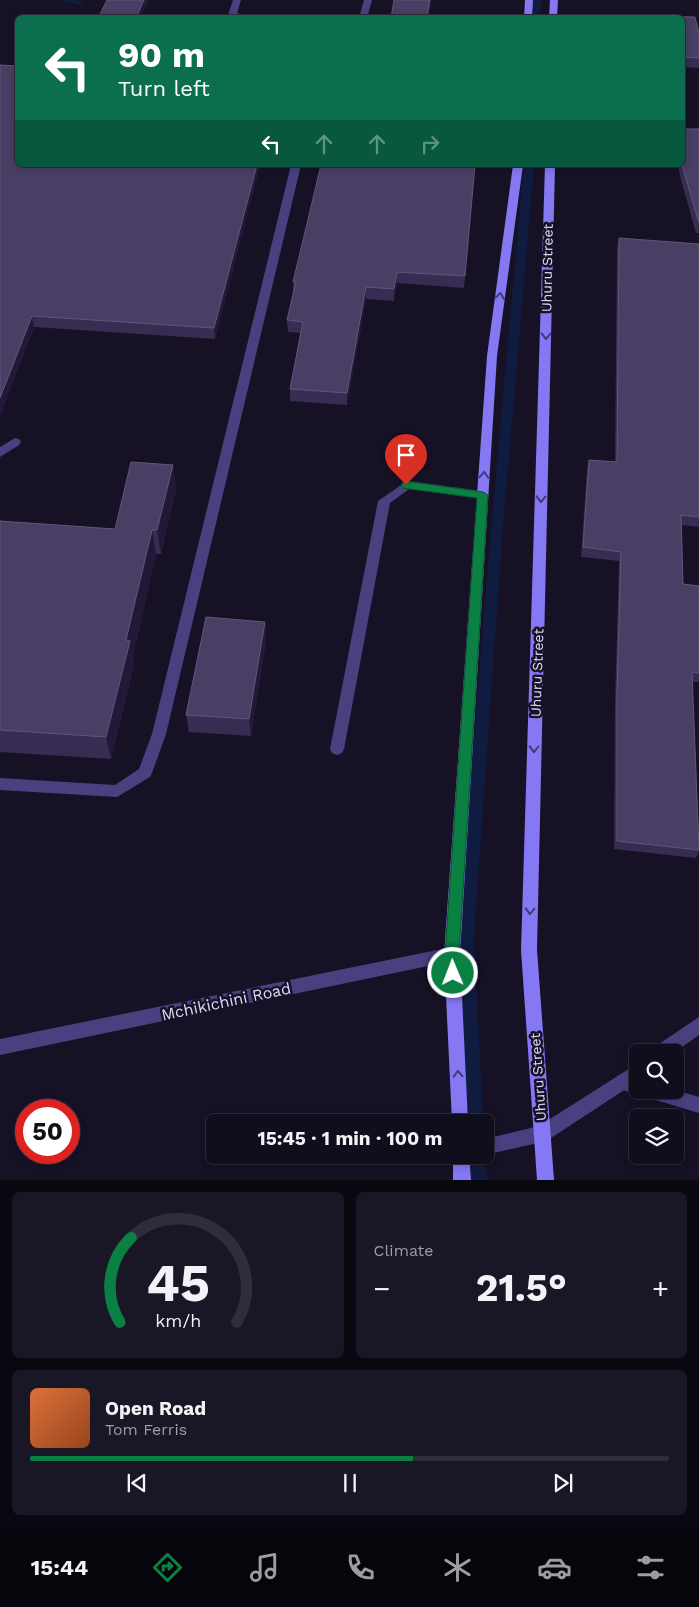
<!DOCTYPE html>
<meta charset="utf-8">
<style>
:root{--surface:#100d1c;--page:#191625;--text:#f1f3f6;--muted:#9c9ca3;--line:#302d3b;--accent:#0b8043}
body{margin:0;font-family:"Work Sans",sans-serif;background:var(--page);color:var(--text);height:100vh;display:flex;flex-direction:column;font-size:19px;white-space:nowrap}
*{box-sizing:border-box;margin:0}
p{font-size:16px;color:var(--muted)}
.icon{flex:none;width:28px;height:28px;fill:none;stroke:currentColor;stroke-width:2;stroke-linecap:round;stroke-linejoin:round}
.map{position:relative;height:1180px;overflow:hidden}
.side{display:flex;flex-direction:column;gap:12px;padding:12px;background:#09070f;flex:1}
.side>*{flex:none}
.top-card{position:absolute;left:15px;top:15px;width:670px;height:152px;border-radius:8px;box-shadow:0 2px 8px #0003,0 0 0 1px var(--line);background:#0b6e4f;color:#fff;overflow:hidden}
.fabs{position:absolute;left:629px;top:1044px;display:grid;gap:10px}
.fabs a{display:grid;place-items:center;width:55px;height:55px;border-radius:8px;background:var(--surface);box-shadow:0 2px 8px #0003,0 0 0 1px var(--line);font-size:25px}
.speed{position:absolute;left:15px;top:1099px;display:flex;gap:10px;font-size:25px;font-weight:700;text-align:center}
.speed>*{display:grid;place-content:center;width:65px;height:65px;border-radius:50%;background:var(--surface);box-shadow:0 2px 8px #0003,0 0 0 1px var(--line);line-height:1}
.speed .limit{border:8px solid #d22;background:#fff;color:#111}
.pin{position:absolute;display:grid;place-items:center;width:42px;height:42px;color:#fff;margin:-51px -21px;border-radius:50% 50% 50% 0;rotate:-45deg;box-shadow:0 0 5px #0007}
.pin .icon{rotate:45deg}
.me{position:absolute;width:55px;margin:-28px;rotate:359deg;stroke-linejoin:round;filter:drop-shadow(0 0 4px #0008)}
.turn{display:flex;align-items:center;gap:18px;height:105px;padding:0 20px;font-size:22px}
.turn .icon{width:65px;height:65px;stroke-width:2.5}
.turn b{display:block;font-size:35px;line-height:42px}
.lanes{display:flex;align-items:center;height:48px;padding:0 20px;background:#0003;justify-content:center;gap:25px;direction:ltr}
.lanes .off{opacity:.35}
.big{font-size:38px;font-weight:700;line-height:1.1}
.side .tile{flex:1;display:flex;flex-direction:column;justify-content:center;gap:8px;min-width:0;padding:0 18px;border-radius:8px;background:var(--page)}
.side .dial{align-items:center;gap:0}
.dial svg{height:130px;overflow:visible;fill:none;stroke:var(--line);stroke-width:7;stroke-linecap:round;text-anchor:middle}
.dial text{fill:var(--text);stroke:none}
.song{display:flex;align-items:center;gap:15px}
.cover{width:60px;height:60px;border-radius:8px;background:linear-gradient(135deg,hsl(20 70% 55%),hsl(20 70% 35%))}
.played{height:5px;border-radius:2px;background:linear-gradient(90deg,var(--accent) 60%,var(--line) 60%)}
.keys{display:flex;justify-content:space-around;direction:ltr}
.heat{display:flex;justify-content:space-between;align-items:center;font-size:28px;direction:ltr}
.side .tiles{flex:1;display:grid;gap:12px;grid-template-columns:1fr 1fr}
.tile:last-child{grid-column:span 2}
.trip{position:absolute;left:206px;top:1114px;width:288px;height:50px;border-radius:8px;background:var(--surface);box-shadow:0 2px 8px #0003,0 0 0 1px var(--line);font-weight:700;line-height:50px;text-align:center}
.tabs{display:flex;height:80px;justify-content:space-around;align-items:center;background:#06050b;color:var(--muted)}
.tabs .icon{width:35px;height:35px}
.tabs .active{color:var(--accent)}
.tabs b{font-size:22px;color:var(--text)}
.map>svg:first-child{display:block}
</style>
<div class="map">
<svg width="699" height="1180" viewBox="0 0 699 1180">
<rect width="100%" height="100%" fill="#161125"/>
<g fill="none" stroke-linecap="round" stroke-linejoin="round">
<g fill="#0f1c40" fill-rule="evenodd">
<path d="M57 0H76L84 3 80 5Z"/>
<path d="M533 0H541L540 18H532Z"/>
<path d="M524 165H534L502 539 474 938 483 1122H467L458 938 490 539Z"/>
<path d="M485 1154 487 1180H469V1155Z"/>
</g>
<g fill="#49417f" fill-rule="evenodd">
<path d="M233 0H241L237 13 253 18 229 17 228 15Z"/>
<path d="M364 0H372L367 18H359Z"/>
<path d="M291 165H301L166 734 152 773 150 777 117 797 0 790V778L115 785 139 769 152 734Z"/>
<path d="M15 438 19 439 21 442 19 445 0 457V447Z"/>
<path d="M407 481 483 491 489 495 483 499 409 489 390 503 344 749 342 753 337 755 332 753 330 749 378 501Z"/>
<path d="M623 1074 638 1079V1090H675L699 1097V1113L649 1098 642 1093 638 1095 617 1088 615 1082 617 1076Z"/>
</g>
<g fill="#49417f" fill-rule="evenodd">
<path d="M452 947 457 949 460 954 457 959 452 961 0 1055V1039Z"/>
<path d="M699 1017V1035L675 1052H654L656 1046Z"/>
<path d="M638 1063V1081L548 1140 542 1142 485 1155H484L485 1139 539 1126Z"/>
</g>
<g fill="#8678f3" fill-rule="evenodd">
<path d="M525 0H533L532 18H524Z"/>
<path d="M550 0H558L557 18H549Z"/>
<path d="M513 165H523L497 356 460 954 468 1122H452L444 954 487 356Z"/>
<path d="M545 165H555L537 950 554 1180H537L521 950Z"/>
<path d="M453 1155H469L471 1180H453Z"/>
</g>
</g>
<g fill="#372c51">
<path d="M682 18 699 33V68L682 67Z"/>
<path d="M0 65 260 165 215 339 34 327 0 415Z"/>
<path d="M699 129V233H696L681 180 678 165H682Z"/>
<path d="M475 165 464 288 397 283 394 301 366 299 347 405 290 401V389L300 333 288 332 287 320 293 294V282Z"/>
<path d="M619 238 699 244V527L682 525 683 584 699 586V682H692L699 840V851L696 858 614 849 615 702 619 561 581 557 587 470 589 460 615 462 617 248Z"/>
<path d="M173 465 176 489 161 554H156L133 656 134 664 111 759 0 752V521L115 529Z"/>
<path d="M265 622 266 640 251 736 189 732 186 715Z"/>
</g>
<g fill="#221938">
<path d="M144 0H149L141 18H136Z"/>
<path d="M430 0H431L429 18H427Z"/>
<path d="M257 165H260L215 339 214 328Z"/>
<path d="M397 272V283L394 301V289Z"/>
<path d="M366 287V299L347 405V393Z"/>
<path d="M32 316 34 327 0 415V398Z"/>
<path d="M173 465 176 489 161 554 157 530Z"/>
<path d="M152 530 156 554 133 656 134 664 111 759 106 737 126 640Z"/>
<path d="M265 622 266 640 251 736 249 719Z"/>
</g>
<g fill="#493e63" stroke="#61567b">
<path d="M107 0H144L136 18H98Z"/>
<path d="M394 0H430L427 18H391Z"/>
<path d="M629 16 695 17 699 33V58L682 57V18H629Z"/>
<path d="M0 65 18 66V165H257L214 328 32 316 0 398Z"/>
<path d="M682 129H699V223L682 165Z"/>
<path d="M321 165H475L465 276 397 272 394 289 366 287 347 393 290 389 303 322 287 320 296 282H293Z"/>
<path d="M619 238 699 244V517L681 515 683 584 699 586V673L692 672 699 850 617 841V693L621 552 583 547 589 460 617 462Z"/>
<path d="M131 462 173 465 157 530H152L126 640 130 641 106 737 0 730V521L115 529Z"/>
<path d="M206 617 265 622 249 719 186 715Z"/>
</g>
<defs><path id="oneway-chevron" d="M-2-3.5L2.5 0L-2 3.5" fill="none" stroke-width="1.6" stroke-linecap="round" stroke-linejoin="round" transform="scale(1.25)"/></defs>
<g stroke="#433a77">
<use href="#oneway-chevron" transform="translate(500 296) rotate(-82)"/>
<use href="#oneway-chevron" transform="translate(546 336) rotate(91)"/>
<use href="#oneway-chevron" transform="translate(484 475) rotate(-86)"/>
<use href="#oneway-chevron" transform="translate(541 499) rotate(91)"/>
<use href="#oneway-chevron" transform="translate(534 749) rotate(92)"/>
<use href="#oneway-chevron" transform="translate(530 911) rotate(92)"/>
<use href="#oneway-chevron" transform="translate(458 1074) rotate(-93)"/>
</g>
<path fill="#0b8043" stroke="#07532c" d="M406 481 483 492 488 495 459 954 460 973 458 978 453 980 448 978 445 954 477 498 403 488 401 485 403 482Z"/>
<g text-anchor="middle" stroke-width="5" stroke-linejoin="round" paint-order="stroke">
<g font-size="14" fill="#e0d8fb" stroke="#161125">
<text transform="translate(547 268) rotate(-89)" y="5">Uhuru Street</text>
<text transform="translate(537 673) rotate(-88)" y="5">Uhuru Street</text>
<text transform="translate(538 1077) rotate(-94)" y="5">Uhuru Street</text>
</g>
<g font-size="16" fill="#e0d8fb" stroke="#161125">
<text transform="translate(226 1001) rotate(-12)" y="6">Mchikichini Road</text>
</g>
</g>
</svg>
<div class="fabs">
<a><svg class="icon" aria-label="search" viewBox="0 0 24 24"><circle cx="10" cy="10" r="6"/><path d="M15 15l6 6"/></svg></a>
<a><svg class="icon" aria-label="layers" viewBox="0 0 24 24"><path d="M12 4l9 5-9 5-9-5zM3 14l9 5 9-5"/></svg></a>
</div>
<div class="speed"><div class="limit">50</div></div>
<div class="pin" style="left:406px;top:485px;background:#d93025"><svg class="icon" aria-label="arrive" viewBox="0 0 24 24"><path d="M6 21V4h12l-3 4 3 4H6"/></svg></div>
<svg class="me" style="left:453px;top:973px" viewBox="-20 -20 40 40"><circle r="17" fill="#0b8043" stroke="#fff" stroke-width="3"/><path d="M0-11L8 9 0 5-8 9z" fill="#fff"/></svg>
<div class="trip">15:45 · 1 min · 100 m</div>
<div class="top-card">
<div class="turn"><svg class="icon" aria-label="left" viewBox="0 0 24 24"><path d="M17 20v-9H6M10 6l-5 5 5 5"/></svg><div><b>90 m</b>Turn left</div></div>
<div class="lanes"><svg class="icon" aria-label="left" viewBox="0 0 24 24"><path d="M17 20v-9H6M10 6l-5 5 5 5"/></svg><svg class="icon off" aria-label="ahead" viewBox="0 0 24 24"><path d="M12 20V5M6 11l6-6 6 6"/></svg><svg class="icon off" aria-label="ahead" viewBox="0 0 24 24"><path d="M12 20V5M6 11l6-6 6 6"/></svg><svg class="icon off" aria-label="right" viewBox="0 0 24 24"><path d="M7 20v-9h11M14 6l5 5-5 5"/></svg></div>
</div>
</div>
<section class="side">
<div class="tiles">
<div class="tile dial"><svg viewBox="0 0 100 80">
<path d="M14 69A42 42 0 1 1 86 69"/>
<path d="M14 69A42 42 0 0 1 21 17" stroke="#0b8043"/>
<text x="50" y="56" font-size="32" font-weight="700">45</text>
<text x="50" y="72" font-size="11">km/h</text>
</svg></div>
<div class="tile"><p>Climate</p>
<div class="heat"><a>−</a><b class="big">21.5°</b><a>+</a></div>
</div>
<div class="tile">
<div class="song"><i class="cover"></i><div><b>Open Road</b><p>Tom Ferris</p></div></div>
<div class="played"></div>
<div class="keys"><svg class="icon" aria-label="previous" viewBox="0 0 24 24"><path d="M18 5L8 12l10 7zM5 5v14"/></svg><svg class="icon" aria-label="pause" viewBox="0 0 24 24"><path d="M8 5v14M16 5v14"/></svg><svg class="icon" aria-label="next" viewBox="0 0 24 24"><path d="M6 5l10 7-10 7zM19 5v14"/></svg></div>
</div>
</div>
</section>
<nav class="tabs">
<b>15:44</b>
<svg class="icon active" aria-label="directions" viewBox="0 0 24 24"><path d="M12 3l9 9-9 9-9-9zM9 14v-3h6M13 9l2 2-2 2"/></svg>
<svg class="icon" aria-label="music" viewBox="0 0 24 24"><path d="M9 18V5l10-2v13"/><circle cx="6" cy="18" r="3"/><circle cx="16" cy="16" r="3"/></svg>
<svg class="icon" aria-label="phone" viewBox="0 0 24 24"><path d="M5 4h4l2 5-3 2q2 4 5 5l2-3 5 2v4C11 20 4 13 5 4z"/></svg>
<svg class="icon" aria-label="climate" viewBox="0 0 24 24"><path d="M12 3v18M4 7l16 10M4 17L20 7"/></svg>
<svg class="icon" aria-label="car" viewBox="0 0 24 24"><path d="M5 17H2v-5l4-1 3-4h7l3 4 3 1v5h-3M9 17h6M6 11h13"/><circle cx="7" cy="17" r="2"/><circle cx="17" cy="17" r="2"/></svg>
<svg class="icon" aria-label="filters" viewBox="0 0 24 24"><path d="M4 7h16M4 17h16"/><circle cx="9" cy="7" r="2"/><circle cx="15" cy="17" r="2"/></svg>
</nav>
